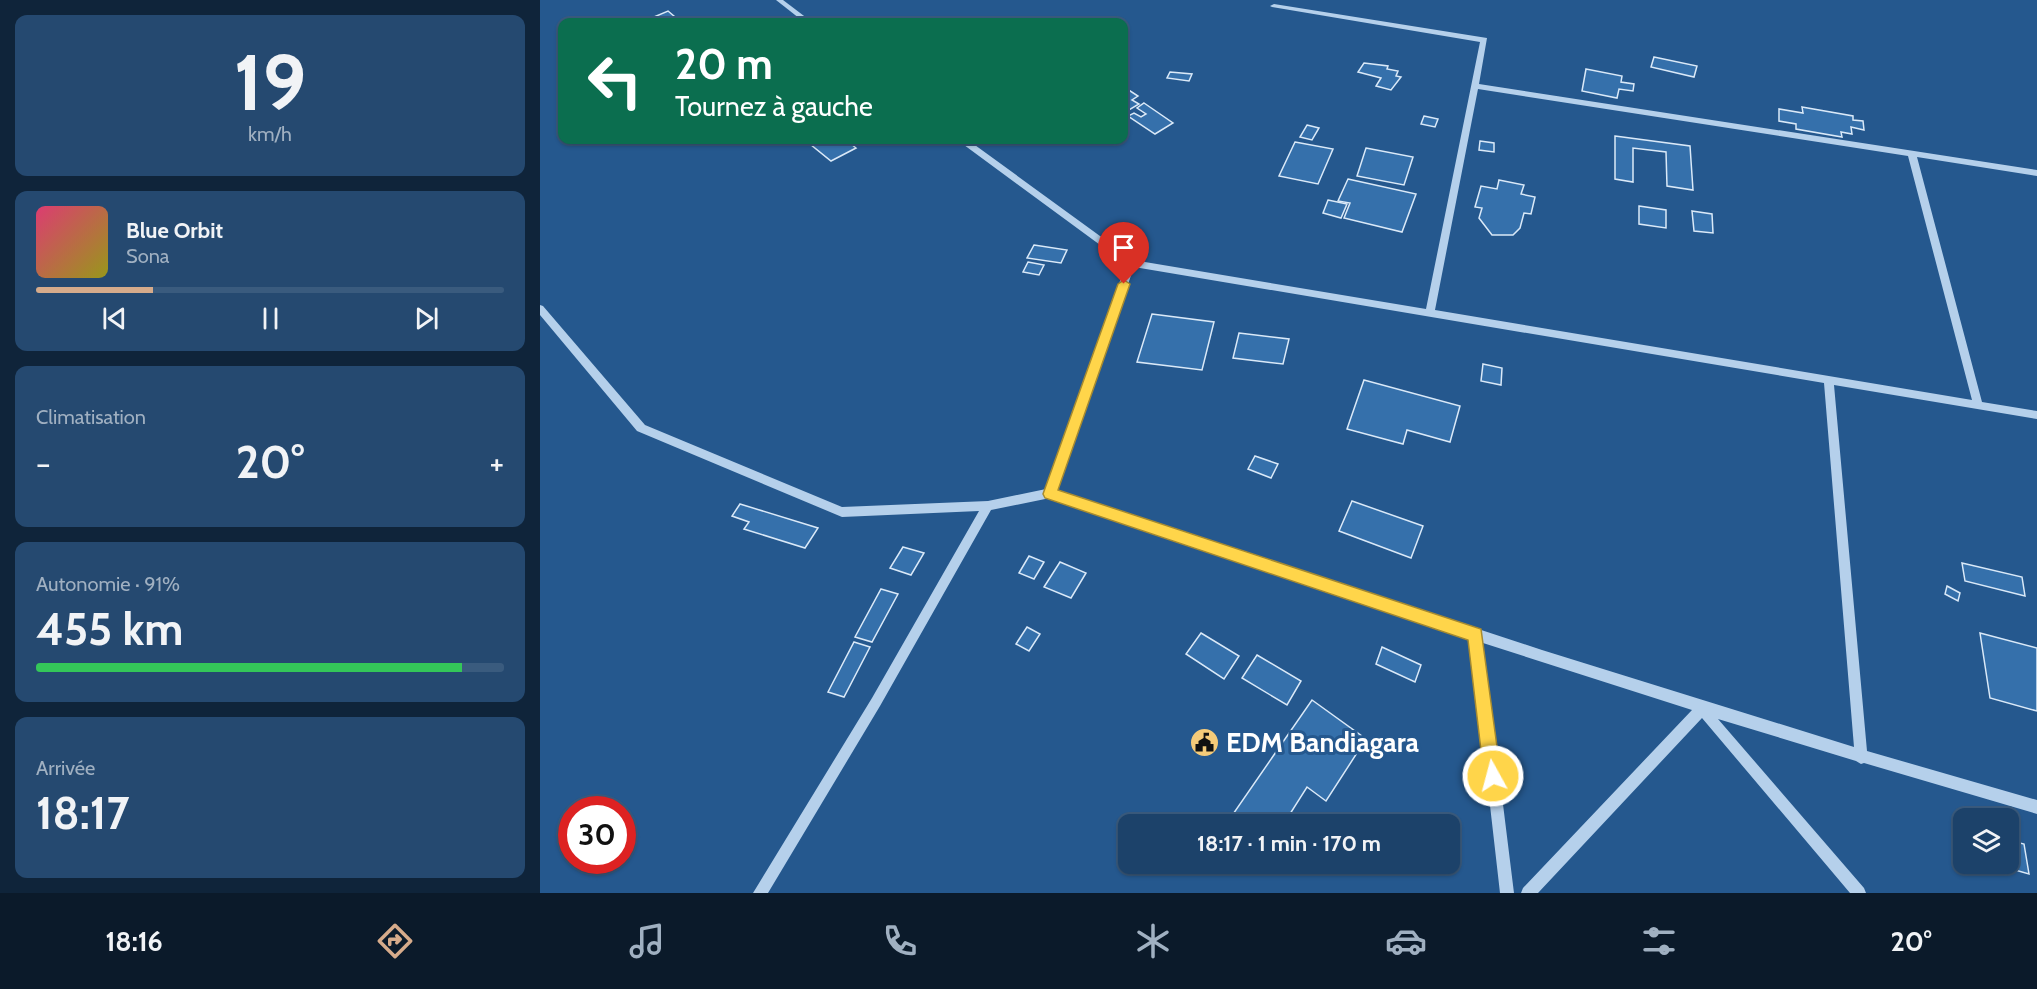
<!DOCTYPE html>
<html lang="fr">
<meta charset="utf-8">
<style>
:root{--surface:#1c426a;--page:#254970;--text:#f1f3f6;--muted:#a0b0c1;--line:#3a5b7e;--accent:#d6ab8b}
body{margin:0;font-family:Cabin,sans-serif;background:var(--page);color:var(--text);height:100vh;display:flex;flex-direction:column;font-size:22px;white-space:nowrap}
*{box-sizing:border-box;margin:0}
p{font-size:20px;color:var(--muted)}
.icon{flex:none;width:33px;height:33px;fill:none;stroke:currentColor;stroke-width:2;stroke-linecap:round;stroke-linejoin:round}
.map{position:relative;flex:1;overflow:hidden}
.drawer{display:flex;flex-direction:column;gap:15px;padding:15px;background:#0f243a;width:540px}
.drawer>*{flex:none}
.top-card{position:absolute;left:18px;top:18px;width:570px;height:126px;border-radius:12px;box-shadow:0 2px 4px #0004,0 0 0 2px var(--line);background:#0b6e4f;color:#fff;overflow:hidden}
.tools{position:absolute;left:1413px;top:808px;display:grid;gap:12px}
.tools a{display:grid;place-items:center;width:66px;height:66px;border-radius:12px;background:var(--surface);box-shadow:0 2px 4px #0004,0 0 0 2px var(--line);font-size:30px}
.speed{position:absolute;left:18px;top:796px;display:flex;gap:12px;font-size:30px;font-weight:700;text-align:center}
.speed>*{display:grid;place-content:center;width:78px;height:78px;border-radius:50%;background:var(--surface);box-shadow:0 2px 4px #0004,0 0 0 2px var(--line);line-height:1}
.speed .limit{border:9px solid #d22;background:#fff;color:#111}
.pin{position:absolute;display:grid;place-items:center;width:51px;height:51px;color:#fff;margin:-62px -26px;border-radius:50% 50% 50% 0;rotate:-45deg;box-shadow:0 0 6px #0007}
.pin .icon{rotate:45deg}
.me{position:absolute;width:66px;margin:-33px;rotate:353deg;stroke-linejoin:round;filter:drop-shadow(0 0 4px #0008)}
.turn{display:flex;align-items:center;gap:21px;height:126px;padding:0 18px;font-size:27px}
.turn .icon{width:78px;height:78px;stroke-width:2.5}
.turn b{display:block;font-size:42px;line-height:51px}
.big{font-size:45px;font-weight:700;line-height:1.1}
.drawer .tile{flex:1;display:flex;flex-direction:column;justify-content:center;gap:9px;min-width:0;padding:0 21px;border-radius:12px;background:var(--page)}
.drawer .dial{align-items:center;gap:0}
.dial b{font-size:78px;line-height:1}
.song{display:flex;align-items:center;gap:18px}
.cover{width:72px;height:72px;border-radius:9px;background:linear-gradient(135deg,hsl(340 70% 55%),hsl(60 70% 35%))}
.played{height:6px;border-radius:3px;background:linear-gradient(90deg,var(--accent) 25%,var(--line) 25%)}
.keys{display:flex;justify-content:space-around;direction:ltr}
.heat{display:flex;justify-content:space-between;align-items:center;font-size:33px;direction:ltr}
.charge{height:9px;border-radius:4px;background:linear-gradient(90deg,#34c759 91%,var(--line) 0)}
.trip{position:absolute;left:578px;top:814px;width:342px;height:60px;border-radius:12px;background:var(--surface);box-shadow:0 2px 4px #0004,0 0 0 2px var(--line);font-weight:700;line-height:60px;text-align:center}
.tab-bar{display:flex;height:96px;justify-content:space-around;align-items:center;background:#0b1a2a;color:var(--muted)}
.tab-bar .icon{width:42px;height:42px}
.tab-bar .current{color:var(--accent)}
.tab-bar b{font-size:27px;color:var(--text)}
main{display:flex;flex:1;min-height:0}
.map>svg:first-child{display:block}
</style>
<main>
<section class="drawer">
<div class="tile dial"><b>19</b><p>km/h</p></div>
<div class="tile">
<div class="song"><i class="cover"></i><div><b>Blue Orbit</b><p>Sona</p></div></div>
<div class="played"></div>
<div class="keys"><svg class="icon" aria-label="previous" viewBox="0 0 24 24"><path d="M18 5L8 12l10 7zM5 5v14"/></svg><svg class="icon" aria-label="pause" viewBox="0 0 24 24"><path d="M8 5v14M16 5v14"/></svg><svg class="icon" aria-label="next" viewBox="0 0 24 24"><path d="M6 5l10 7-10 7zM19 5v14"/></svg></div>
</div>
<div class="tile"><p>Climatisation</p>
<div class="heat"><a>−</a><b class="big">20°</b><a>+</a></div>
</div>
<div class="tile"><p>Autonomie · 91%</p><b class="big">455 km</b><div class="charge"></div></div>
<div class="tile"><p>Arrivée</p><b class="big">18:17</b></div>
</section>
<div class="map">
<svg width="1497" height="893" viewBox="0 0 1497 893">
<rect width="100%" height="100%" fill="#25588e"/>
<g fill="#3570ab" stroke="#dae9f8" stroke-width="1.5">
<path d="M128 11 141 22H102Z"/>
<path d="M1114 57 1157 66 1154 77 1111 67Z"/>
<path d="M824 63 848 66 847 69 858 71 856 76 861 77 851 90 836 86 841 78 818 72Z"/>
<path d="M1046 69 1082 76 1081 82 1094 84 1093 91 1079 89 1077 98 1042 91Z"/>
<path d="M630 72 652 74 649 81 627 78Z"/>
<path d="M584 87 598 96 592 100 599 104 589 110 584 107Z"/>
<path d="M604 103 633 123 615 134 588 116 594 113 601 117 606 114 597 108Z"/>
<path d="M1262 107 1313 116V120L1323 121 1324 130 1311 127 1312 134 1301 132 1302 137 1256 129V124L1239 121V109L1263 113Z"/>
<path d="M884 116 898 119 895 127 881 124Z"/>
<path d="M767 125 779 128 772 140 760 137Z"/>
<path d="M1075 136 1150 146 1153 190 1127 186 1126 152 1093 148V182L1075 179Z"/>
<path d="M265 140H306L316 148 291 161Z"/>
<path d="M940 141 954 143V152L939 150Z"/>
<path d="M755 142 793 149 778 184 739 176Z"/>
<path d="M826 148 873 157 864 185 817 176Z"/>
<path d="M808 179 876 194 862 232 804 218 810 203 798 201Z"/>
<path d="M959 180 984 185 981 194 995 197 991 214 984 213 980 228 973 235H952L939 218 942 208 935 207 941 186 957 189Z"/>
<path d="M788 200 807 204 801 218 783 213Z"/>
<path d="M1099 206 1126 210V228L1099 224Z"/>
<path d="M1152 211 1172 214 1173 233 1154 231Z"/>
<path d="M494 245 527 250 521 263 487 258Z"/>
<path d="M488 262 504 265 499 275 483 272Z"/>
<path d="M612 314 674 322 662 370 597 362Z"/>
<path d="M699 333 749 339 743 364 693 358Z"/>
<path d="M943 364 962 368 961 385 941 381Z"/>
<path d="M824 380 920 406 910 442 867 430 863 444 807 429Z"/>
<path d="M715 456 738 464 731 478 708 469Z"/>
<path d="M812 501 883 526 871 558 799 531Z"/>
<path d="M200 504 278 528 265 548 204 529 209 522 192 516Z"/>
<path d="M363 547 384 553 371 575 350 568Z"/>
<path d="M489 556 504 562 494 579 479 573Z"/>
<path d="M520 562 546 573 531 598 504 587Z"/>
<path d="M1422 563 1482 577 1485 596 1425 581Z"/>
<path d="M1407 586 1420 593 1418 601 1405 594Z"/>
<path d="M341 589 358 594 332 642 315 637Z"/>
<path d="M487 627 500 634 489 651 476 644Z"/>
<path d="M661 633 699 656 684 679 646 654Z"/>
<path d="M1440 633 1497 648V711L1450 698Z"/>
<path d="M314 642 330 647 304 697 288 692Z"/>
<path d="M842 647 881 665 875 682 836 664Z"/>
<path d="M717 655 761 681 747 705 702 678Z"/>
<path d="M772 700 826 739 786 801 767 787 743 825H702L691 817Z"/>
<path d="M1414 825 1424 828V856L1418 854Z"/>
<path d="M1468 840 1484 844 1489 874 1454 864H1468Z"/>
</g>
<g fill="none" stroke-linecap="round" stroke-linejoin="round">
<g fill="#b5d0eb" fill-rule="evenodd">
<path d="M236 0H243L272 22H264Z"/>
<path d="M734 4 947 38 939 84 1497 170V176L1377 157 1442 402 1497 411V419L1294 385 1327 751 1497 800V814L1324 763 1321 764 1316 761 1178 719 1324 888 1326 893H1310L1162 718 998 893H981L983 888 1152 710 943 643 974 893H960L931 639 510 498 451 510 340 706 228 893H213L332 698 439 511 302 517 97 431 0 315V305L3 306 105 425 302 507 448 501 506 489 586 264 420 142 419 140H428L593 260 886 309 940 42 732 7 730 6ZM938 89 1368 156 1432 400 895 310ZM594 267 1284 383 1314 747 1002 650 516 490Z"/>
</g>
</g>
<path fill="#ffd54a" stroke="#a68a30" stroke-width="1.5" d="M584 280 590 284 518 490 941 629 961 776 959 782 953 784 947 782 944 776 928 640 505 498 503 494 578 284Z"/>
<defs>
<symbol id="civic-disc" viewBox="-11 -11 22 22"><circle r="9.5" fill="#f5cb79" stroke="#25588e"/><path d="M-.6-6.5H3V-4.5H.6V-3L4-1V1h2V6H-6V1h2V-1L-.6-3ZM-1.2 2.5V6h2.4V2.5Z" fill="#111"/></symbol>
</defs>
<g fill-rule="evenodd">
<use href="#civic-disc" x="648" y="726" width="33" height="33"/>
</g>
<g text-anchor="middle" stroke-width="6" stroke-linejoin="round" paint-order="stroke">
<g font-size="27" font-weight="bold" fill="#fff" stroke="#25588e" text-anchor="start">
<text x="686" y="752">EDM Bandiagara</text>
</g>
</g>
</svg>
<div class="tools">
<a><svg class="icon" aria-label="layers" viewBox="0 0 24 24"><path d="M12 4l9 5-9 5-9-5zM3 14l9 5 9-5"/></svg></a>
</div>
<div class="speed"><div class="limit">30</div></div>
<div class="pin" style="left:584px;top:284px;background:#d93025"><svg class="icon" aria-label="arrive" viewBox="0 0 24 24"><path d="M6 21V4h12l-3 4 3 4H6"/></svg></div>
<svg class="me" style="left:953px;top:776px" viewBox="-20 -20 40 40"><circle r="17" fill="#ffd54a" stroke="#fff" stroke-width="3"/><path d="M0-11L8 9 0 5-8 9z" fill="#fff"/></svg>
<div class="trip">18:17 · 1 min · 170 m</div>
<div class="top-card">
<div class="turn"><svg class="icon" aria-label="left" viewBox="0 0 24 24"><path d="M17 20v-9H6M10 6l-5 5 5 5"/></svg><div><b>20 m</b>Tournez à gauche</div></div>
</div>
</div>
</main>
<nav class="tab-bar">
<b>18:16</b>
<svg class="icon current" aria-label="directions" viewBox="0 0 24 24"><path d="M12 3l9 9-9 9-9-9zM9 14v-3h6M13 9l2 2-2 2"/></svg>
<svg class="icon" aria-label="music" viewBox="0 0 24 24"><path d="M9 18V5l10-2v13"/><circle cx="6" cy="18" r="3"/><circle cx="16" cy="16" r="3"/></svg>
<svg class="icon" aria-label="phone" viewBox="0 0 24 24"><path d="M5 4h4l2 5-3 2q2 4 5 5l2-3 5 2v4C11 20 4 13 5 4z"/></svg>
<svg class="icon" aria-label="climate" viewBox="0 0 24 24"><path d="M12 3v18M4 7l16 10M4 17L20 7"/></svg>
<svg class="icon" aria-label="car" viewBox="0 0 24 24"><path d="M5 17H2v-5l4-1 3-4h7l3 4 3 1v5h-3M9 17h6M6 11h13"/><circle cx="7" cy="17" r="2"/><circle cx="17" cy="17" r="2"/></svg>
<svg class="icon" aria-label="filters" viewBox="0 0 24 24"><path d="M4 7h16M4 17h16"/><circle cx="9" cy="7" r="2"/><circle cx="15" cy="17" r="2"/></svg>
<b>20°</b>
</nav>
